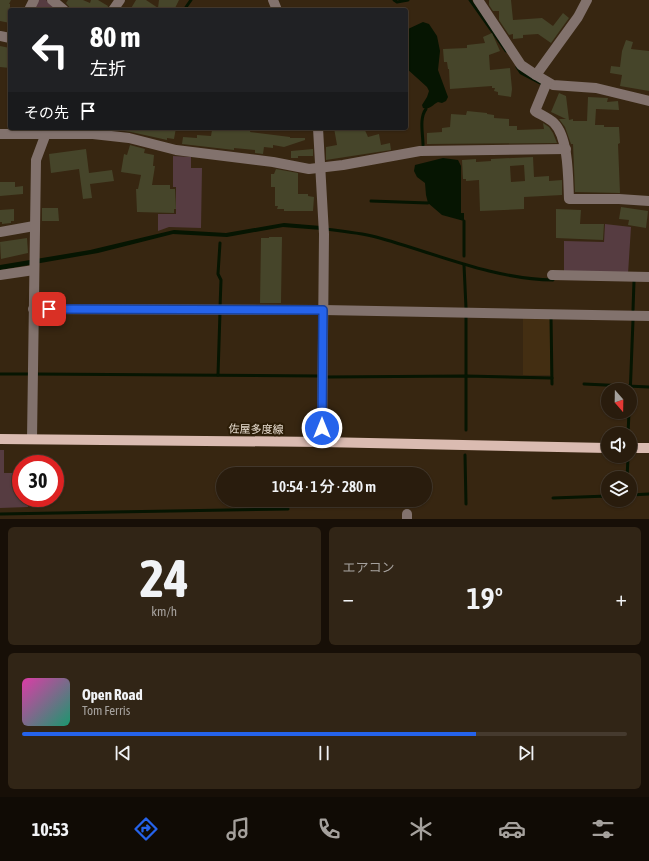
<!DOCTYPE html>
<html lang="ja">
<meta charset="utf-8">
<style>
:root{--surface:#291c0d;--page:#312516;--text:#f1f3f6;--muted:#a5a19d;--line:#453a2e;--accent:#2563eb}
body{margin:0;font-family:"Asap Condensed","Noto Sans JP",sans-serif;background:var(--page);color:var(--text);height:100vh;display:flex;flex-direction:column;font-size:15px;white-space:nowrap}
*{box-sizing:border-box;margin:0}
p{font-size:13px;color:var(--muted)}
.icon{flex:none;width:22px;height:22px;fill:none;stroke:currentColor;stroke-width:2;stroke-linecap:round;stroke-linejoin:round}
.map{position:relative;height:519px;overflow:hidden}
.drawer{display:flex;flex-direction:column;gap:8px;padding:8px;background:#170f07;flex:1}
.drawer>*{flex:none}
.top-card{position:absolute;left:8px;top:8px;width:400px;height:122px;border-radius:4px;box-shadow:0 1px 3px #0004,0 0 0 1px var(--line);background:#202124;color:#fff;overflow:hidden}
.needle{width:26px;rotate:160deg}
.buttons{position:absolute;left:601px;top:383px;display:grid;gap:8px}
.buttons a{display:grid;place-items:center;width:36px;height:36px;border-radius:50%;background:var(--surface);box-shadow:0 1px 3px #0004,0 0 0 1px var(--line);font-size:20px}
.speed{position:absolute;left:12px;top:455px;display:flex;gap:8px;font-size:20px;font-weight:700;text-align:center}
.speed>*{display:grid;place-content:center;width:52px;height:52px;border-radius:50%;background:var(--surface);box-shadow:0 1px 3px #0004,0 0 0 1px var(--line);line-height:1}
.speed .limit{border:6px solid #d22;background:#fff;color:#111}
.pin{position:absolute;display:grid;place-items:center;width:34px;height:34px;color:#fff;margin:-17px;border-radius:8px;box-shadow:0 2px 6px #0006}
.me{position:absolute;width:44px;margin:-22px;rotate:0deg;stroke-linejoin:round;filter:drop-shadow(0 0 3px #0008)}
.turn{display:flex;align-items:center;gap:14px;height:84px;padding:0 16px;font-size:18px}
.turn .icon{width:52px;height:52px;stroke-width:2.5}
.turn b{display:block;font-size:28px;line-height:34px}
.then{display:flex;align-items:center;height:38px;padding:0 16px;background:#0003;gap:8px;font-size:15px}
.big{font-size:30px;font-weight:600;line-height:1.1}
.drawer .widget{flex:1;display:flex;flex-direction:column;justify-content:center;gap:6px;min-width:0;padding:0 14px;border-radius:6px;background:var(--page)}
.drawer .dial{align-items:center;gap:0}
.dial b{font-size:52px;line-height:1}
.song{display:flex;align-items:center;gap:12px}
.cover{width:48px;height:48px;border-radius:6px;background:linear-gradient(135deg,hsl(320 70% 55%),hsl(160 70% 35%))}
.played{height:4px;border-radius:2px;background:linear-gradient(90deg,var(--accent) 75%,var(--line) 75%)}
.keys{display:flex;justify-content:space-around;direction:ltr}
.heat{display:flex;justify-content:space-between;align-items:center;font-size:22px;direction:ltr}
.drawer .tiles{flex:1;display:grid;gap:8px;grid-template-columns:1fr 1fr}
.widget:last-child{grid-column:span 2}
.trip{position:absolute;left:216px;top:467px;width:216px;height:40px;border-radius:20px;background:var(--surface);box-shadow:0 1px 3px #0004,0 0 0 1px var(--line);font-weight:600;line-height:40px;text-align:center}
.tab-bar{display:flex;height:64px;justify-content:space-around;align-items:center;background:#100b05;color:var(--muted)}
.tab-bar .icon{width:28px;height:28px}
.tab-bar .on{color:var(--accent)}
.tab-bar b{font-size:18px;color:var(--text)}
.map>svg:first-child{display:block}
</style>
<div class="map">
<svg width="649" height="519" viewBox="0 0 649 519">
<rect width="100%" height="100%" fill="#372611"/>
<rect fill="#432e12" x="523" y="315" width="27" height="60"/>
<g fill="#563c41">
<path d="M37 0H46L59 10H33Z"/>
<path d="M173 156 191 157V168H202L201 228 169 227 158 231V214H176V187H173Z"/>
<path d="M605 224 631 227 628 274 564 272V241L604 242Z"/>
<path d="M0 450H4V473H21V498H28V507L0 508Z"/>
</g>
<g fill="#061502">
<path d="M423 22 429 24 437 36 440 51 438 70 448 97 446 101 442 103 438 102C432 105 430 110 423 108L422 105 427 97 429 91 427 87 406 68V29H408Z"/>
<path d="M443 158 458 160 461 166V213H464V221L442 215 428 203 426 195 425 183 417 177 414 171 415 165Z"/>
<path d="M284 223 321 226 322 230 283 227 227 237 173 234 98 253 0 270V265L90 250 174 230 226 233Z"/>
</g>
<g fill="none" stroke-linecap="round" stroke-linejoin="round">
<g stroke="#061502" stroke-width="3">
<path d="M394 0 397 2 408 0"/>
<path d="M470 0 506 51"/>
<path d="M184 10 191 0"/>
<path d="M517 67 521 73 542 84"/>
<path d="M423 145C423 134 419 118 426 109"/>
<path d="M371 201 428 203"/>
<path d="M464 221V256"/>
<path d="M325 229C342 231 360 233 376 237 435 253 492 279 553 280"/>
<path d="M220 243 218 274 221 280 220 308"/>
<path d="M464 265 466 308"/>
<path d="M633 310 634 281"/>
<path d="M466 315V430"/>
<path d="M551 317 552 384"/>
<path d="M0 374H31"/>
<path d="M35 374 320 376"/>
<path d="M218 375 220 312"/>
<path d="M326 377 466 376 552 378"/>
<path d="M584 384 649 387"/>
<path d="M630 397 633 320"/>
<path d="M628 434 629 412"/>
<path d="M465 455 466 504"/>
<path d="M627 478 628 458"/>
<path d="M630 495 649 494"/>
<path d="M553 498 608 496"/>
<path d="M0 514 288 509"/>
</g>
</g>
<g fill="#46452a" fill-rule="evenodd">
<path d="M0 0H11L9 4H10V23L0 21Z"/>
<path d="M68 0H83L90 3 91 0H98L108 6 107 10H75L70 8 66 3Z"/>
<path d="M136 0H146L158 8 159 0H179L174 10H130Z"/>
<path d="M489 0H511L513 20 542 18 553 26 563 13 569 18 551 43 538 34 523 35V38L513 39V34L509 35 499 20V11H493L489 5Z"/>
<path d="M492 33 500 51 489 55 490 70 510 68 512 89 511 97 498 95V92L494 91 495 88H492V86L450 89 449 69H448L447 62H444L443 49 467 48V45L485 43 483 37Z"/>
<path d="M626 40 633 42 631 49 649 51V91L620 86 622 75 610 73 611 66 620 67 622 51Z"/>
<path d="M0 46 10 48V68L0 67Z"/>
<path d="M559 93 566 96 569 120 573 119V121H587L588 97 608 98 607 102 618 101 619 110 596 109 595 125H604V127H619L620 143 618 144 620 193 575 192 573 144H571L565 127 559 119H566L551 112Z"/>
<path d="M467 111 487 113V114L494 115V118L509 119V126H517V130L544 129 543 123 549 127 553 133 557 143 427 144V133L442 132V128L450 127 451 114 466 115Z"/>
<path d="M117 128H176L174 139 167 138V140L131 132 117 130Z"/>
<path d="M219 128H251L250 132 290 137V138H305V140L284 147 273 145V148L264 147 263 154 255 153V150L234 148V150L182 144 183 137 197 138V135L211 136 212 130 219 131Z"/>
<path d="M334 128H364L368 137 379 134 381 145 390 143 391 150 326 160V147L337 145Z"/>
<path d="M130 145 145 149 144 153 154 155 153 166H155L152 185H170V189H175L176 209H174V213L137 212 136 189H138L141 175 121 172 124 154 127 155Z"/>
<path d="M86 149 89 173 112 170 114 181 90 184 92 198 83 199 79 169 51 173 49 154Z"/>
<path d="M313 149V156H298V158H291V151Z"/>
<path d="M533 157 534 177 549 176V181L562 180V195L524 197V209L480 211 479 180 466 181V179H463L462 160 476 159V162L491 161V159ZM524 165 525 181 511 182 510 166Z"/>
<path d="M276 169 298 173V194H308V196L314 197 313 211H284V209H277L278 206H275V187H271V174H274Z"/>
<path d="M0 182H15V187L23 186V194L0 196Z"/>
<path d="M621 207 648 211 646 228 628 225 629 220 619 219Z"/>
<path d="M42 208H58L59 221H42Z"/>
<path d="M14 209V221H11V223L2 224V222H0V210Z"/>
<path d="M556 209 581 210 580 224H604L603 240 556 238Z"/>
<path d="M269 237H282L281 303H260L261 238H269Z"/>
<path d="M27 238 28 253 1 259 0 242Z"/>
</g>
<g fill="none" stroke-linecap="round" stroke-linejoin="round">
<g stroke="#82726d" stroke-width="10">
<path d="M52 0 64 10"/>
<path d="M273 0 277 10"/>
<path d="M478 0 521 65 536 75 553 85 596 88 649 101"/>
<path d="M29 10 34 0"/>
<path d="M113 10 120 0"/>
<path d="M0 36 10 38"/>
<path d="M536 75 578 17 587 0"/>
<path d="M547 82 535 111C541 115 549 118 554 123 569 138 568 179 569 199H619L649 201"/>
<path d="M318 128 324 234 322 442"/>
<path d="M0 134H93L129 138 176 150 273 162 309 169 343 165 420 151 566 149"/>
<path d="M0 232 34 226"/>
<path d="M0 275 34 270"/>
<path d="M552 275 649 277"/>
<path d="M33 309 323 310 649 316"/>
<path d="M32 439 36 160 48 128"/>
<path d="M407 514V519"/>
</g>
<g stroke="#dabbb1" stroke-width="10">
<path d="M0 439 322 442 608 448"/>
<path d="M630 448H649"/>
</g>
</g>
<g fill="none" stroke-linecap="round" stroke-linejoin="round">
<defs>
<path id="route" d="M49 309 323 310 322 428"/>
</defs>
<use href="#route" stroke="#184099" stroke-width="10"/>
<use href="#route" stroke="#2563eb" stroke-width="7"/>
</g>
<g text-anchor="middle" stroke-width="4" stroke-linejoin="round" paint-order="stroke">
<g font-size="11" fill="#eadfd2" stroke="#2c1d07">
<text transform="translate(256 429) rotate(1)" y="4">佐屋多度線</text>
</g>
</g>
</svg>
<div class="buttons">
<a><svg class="needle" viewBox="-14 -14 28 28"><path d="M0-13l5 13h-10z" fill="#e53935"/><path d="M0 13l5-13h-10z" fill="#a5a19d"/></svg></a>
<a><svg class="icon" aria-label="sound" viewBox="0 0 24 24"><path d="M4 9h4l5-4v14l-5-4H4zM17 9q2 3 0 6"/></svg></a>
<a><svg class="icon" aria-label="layers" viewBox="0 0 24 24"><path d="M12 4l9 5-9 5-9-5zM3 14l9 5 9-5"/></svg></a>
</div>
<div class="speed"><div class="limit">30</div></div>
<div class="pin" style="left:49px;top:309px;background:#d93025"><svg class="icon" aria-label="arrive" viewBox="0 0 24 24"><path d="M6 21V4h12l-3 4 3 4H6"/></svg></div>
<svg class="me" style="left:322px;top:428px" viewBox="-20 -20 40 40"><circle r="17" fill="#2563eb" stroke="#fff" stroke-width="3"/><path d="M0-11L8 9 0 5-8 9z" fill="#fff"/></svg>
<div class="trip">10:54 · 1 分 · 280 m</div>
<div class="top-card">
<div class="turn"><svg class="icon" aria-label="left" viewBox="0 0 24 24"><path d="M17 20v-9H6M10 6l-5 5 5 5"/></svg><div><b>80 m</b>左折</div></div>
<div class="then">その先<svg class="icon" aria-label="arrive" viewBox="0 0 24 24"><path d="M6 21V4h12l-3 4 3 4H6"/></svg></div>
</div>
</div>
<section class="drawer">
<div class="tiles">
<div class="widget dial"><b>24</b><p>km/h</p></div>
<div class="widget"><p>エアコン</p>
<div class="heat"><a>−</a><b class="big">19°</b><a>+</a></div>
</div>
<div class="widget">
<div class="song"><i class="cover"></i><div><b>Open Road</b><p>Tom Ferris</p></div></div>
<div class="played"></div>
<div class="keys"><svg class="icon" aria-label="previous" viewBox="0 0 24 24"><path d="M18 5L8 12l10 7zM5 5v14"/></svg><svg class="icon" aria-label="pause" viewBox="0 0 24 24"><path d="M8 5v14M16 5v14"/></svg><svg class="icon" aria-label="next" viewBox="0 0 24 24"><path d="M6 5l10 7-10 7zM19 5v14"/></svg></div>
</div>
</div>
</section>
<nav class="tab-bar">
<b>10:53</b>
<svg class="icon on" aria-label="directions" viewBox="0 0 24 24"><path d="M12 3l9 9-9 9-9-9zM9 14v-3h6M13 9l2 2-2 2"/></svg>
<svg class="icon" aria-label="music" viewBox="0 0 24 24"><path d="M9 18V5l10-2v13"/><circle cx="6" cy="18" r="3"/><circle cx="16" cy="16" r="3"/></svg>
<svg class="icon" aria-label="phone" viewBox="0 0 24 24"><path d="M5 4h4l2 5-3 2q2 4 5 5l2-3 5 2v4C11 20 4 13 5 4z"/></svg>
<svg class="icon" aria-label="climate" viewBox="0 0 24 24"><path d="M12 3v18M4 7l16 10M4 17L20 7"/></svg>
<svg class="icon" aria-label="car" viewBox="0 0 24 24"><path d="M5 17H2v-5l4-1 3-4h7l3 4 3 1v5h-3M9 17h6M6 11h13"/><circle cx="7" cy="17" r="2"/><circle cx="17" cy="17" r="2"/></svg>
<svg class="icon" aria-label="filters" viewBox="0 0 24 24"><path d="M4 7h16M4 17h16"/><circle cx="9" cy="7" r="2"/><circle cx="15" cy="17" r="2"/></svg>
</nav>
